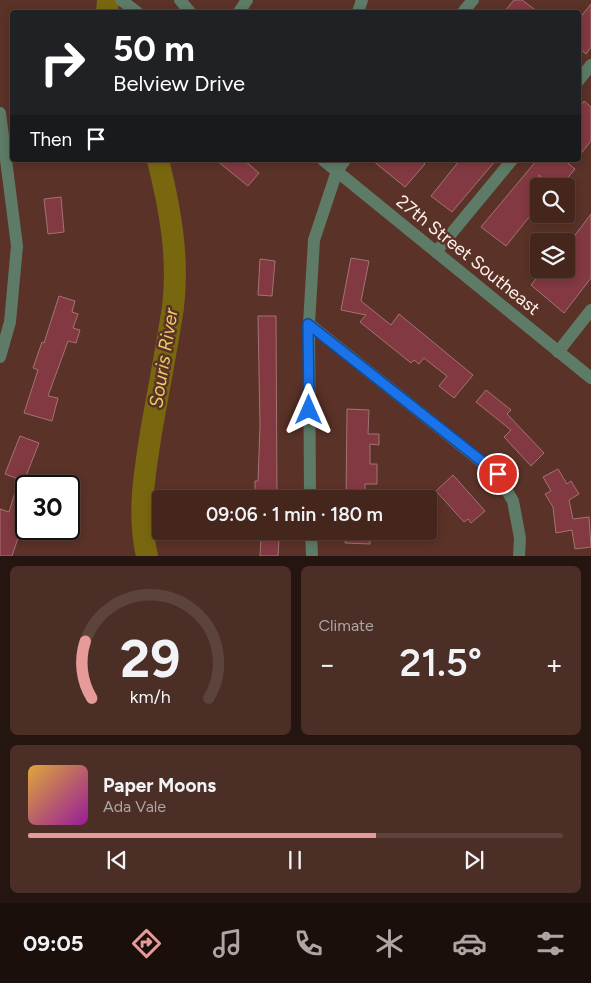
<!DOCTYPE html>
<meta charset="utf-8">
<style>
:root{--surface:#44261d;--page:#4b2e26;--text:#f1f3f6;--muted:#afa5a4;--line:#5c433b;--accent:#e69b98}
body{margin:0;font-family:Figtree,sans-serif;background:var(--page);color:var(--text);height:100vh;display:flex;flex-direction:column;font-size:19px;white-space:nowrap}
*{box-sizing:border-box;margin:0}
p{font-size:16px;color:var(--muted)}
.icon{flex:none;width:28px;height:28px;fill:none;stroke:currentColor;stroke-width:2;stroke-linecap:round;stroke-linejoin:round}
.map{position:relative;height:556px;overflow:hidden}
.details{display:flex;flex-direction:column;gap:10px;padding:10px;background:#251510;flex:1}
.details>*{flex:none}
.hud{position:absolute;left:10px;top:10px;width:571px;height:152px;border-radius:5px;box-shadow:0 2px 8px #0003,0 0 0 1px var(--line);background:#202124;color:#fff;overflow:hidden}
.tools{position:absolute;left:530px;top:178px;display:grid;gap:10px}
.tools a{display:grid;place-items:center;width:45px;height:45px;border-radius:5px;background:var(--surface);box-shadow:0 2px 8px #0003,0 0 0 1px var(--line);font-size:25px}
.speed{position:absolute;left:15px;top:475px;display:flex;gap:10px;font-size:25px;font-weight:700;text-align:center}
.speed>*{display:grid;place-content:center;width:65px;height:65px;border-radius:50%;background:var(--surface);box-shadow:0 2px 8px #0003,0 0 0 1px var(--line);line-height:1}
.speed .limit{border:2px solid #111;border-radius:8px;background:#fff;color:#111}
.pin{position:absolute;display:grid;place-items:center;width:42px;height:42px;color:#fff;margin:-21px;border:2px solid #fff;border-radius:50%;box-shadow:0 1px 5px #0007}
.me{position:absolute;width:55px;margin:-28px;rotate:0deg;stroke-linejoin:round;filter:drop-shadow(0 0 4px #0008)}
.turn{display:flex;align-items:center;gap:18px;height:105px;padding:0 20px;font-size:22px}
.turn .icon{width:65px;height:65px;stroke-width:2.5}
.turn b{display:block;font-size:35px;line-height:42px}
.then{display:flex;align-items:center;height:48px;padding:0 20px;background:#0003;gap:10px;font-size:19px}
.big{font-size:38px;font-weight:600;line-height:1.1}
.details .widget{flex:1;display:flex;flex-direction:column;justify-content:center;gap:8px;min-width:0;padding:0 18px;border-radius:8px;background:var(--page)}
.details .dial{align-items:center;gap:0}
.dial svg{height:130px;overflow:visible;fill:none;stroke:var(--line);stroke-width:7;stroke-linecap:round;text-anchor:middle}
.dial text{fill:var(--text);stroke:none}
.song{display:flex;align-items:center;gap:15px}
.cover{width:60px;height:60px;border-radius:8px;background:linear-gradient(135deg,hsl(40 70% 55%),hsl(300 70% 35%))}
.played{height:5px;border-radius:2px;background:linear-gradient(90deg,var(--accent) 65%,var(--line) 65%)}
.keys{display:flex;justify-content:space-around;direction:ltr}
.heat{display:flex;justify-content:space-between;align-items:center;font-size:28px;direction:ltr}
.details .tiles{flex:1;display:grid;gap:10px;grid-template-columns:1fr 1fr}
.widget:last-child{grid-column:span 2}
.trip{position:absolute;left:152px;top:490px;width:285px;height:50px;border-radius:5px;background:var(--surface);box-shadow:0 2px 8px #0003,0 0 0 1px var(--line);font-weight:600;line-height:50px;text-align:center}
.dock{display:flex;height:80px;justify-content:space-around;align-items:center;background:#1b0f0c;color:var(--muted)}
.dock .icon{width:35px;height:35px}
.dock .selected{color:var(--accent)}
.dock b{font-size:22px;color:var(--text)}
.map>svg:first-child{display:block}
</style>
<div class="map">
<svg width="591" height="556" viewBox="0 0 591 556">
<rect width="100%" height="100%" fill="#5a3227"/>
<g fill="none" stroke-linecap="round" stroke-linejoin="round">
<g stroke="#796710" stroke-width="22">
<path d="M107 12 108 0"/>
<path d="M147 556C137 513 145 470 152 427 159 387 167 347 173 307 179 257 170 208 158 160"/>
</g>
</g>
<g fill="#823941" stroke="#a37375">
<path d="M514 0H522L538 12H504Z"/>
<path d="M591 4V47L586 54 579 48V19Z"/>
<path d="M584 101 591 107V141L579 156V108Z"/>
<path d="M216 160H244L259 173 248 186Z"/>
<path d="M372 160H420L425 164 405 187Z"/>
<path d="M460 160H496L452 212 431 196Z"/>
<path d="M537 160H564L575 169 561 186H553L539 175V214L534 220 530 216 506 246 481 227Z"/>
<path d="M61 197 64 232 48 234 44 199Z"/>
<path d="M591 214V278L564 313 531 285 544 269H566V247Z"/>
<path d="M351 258 369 261 361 301 391 325 399 314 473 375 454 398 439 386 447 376 434 366 424 358 419 364 414 360 411 363 360 322 366 315 341 310Z"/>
<path d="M260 259 275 261 272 296 258 295Z"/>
<path d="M59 296 75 301 72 312 78 314 73 328 80 330 76 343 68 341 48 396 58 398 52 421 24 413 38 370 33 368 42 342 44 343Z"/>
<path d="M258 316H276L277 499H255V481H258L260 426Z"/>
<path d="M486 390 511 410 507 414 544 453 531 466 504 437 511 430 476 402Z"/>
<path d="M347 409 369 410 368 434H379V445L370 444V464H377V484H365V498H346Z"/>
<path d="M20 436 39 443 24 481 5 474Z"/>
<path d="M558 469 567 484 571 481 579 494 569 500 573 519 589 517 591 547 575 549 572 530 556 533 553 507 545 494 551 491 543 477Z"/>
<path d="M453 475 485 511 471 523 468 519 464 522 436 491Z"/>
<path d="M16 489 26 493V531L21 529 12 556H0V509L9 512Z"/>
<path d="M346 531H370V544L345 543Z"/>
<path d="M261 538 279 539 278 556H260Z"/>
</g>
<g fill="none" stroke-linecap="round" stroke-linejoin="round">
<g stroke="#5d7b67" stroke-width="12">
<path d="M121 0 137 12"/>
<path d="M180 0 190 12"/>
<path d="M239 12 247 0"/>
<path d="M358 12 362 0"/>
<path d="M463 12 473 0"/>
<path d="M579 80 591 65"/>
<path d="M0 113 17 246 10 322 0 357"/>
<path d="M323 160 591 378"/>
<path d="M436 252 512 160"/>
<path d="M309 324 497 474 513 501 520 538 519 556"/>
<path d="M558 352 591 310"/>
<path d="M310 499 309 324 314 240 337 171 345 160"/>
<path d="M311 531 312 556"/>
</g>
</g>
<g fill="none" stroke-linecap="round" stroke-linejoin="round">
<defs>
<path id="route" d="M309 410 308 324 498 474"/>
</defs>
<use href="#route" stroke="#114b97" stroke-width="12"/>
<use href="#route" stroke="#1a73e8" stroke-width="9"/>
</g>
<g text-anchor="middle" stroke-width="5" stroke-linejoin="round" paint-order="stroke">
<g font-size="18" fill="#ffefea" stroke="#5a3227">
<text transform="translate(468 255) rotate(39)" y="6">27th Street Southeast</text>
</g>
<g font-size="19" font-style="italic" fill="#e8ce62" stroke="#5a3227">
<text transform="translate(163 358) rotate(-81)" y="7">Souris River</text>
</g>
</g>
</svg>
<div class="tools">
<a><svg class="icon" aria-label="search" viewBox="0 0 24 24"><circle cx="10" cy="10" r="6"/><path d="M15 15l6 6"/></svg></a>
<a><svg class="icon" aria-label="layers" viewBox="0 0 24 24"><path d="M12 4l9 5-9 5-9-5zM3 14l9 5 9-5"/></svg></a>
</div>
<div class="speed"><div class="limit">30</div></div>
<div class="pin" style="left:498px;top:474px;background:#d93025"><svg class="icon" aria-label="arrive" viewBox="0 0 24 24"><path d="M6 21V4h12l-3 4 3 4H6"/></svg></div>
<svg class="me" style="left:309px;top:410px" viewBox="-20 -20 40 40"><path d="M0-17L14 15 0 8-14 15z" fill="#1a73e8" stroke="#fff" stroke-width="4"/></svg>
<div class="trip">09:06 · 1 min · 180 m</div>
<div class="hud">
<div class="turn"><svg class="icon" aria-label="right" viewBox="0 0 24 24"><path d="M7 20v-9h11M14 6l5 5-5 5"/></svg><div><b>50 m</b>Belview Drive</div></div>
<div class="then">Then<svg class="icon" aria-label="arrive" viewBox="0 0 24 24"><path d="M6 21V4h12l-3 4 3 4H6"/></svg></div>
</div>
</div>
<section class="details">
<div class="tiles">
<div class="widget dial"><svg viewBox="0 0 100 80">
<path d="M14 69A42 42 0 1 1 86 69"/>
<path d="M14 69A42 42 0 0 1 10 34" stroke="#e69b98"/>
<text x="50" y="56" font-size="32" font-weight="700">29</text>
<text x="50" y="72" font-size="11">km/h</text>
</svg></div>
<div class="widget"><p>Climate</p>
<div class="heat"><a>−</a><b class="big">21.5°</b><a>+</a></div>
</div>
<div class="widget">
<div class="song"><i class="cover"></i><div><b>Paper Moons</b><p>Ada Vale</p></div></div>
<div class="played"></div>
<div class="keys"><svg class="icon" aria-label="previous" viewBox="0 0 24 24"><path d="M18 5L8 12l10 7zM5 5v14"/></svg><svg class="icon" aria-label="pause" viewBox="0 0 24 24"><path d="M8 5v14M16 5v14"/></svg><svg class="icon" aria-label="next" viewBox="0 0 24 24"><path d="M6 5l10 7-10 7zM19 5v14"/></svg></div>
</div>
</div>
</section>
<nav class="dock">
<b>09:05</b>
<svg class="icon selected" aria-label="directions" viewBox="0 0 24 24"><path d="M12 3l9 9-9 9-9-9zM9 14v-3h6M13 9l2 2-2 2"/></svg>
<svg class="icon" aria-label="music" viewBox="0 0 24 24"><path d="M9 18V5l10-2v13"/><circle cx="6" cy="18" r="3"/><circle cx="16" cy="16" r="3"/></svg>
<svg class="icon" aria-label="phone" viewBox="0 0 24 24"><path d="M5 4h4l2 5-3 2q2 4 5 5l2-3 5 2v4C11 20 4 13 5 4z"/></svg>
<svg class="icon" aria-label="climate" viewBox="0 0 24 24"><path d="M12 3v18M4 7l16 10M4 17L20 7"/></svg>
<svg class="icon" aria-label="car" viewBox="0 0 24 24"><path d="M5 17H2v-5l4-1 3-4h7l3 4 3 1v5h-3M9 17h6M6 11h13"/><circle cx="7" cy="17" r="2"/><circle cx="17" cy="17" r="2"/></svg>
<svg class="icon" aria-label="filters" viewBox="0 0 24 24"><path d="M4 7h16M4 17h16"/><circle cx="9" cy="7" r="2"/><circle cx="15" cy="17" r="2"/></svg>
</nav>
